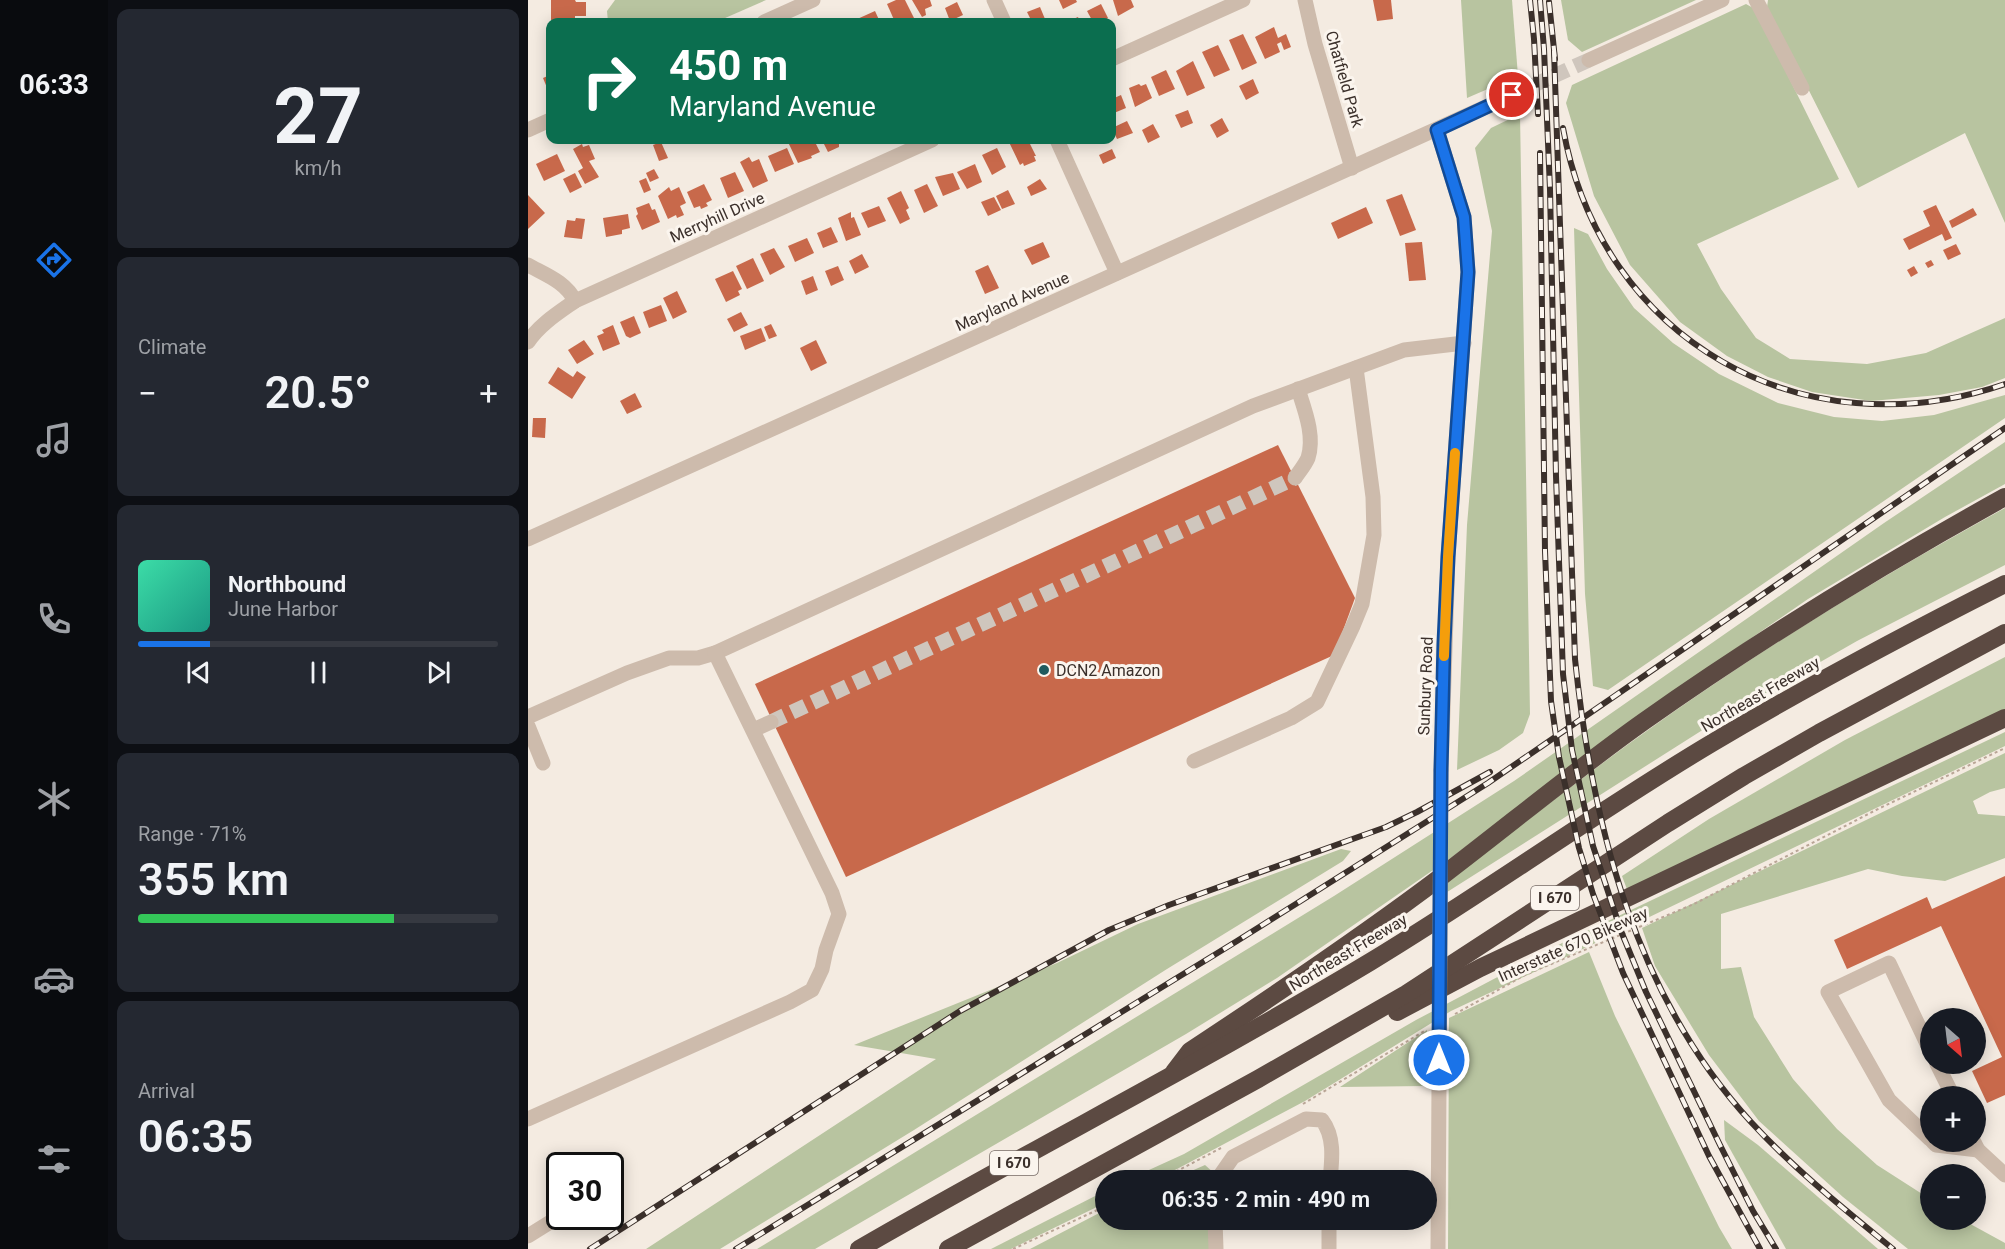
<!DOCTYPE html>
<meta charset="utf-8">
<style>
:root{--surface:#171b24;--page:#242831;--text:#f1f3f6;--muted:#9ea1a6;--line:#363941;--accent:#1a73e8}
body{margin:0;font-family:Roboto,sans-serif;background:var(--page);color:var(--text);height:100vh;display:flex;flex-direction:column;font-size:22px;white-space:nowrap}
*{box-sizing:border-box;margin:0}
p{font-size:20px;color:var(--muted)}
.icon{flex:none;width:33px;height:33px;fill:none;stroke:currentColor;stroke-width:2;stroke-linecap:round;stroke-linejoin:round}
.map{position:relative;flex:1;overflow:hidden}
.details{display:flex;flex-direction:column;gap:9px;padding:9px;background:#0d0f14;width:420px}
.details>*{flex:none}
.guide{position:absolute;left:18px;top:18px;width:570px;height:126px;border-radius:12px;box-shadow:0 3px 15px #0003;background:#0b6e4f;color:#fff;overflow:hidden}
.needle{width:39px;rotate:152deg}
.fabs{position:absolute;left:1392px;top:1008px;display:grid;gap:12px}
.fabs a{display:grid;place-items:center;width:66px;height:66px;border-radius:50%;background:var(--surface);box-shadow:0 3px 15px #0003;font-size:30px}
.speed{position:absolute;left:18px;top:1152px;display:flex;gap:12px;font-size:30px;font-weight:700;text-align:center}
.speed>*{display:grid;place-content:center;width:78px;height:78px;border-radius:50%;background:var(--surface);box-shadow:0 3px 15px #0003;line-height:1}
.speed .limit{border:3px solid #111;border-radius:9px;background:#fff;color:#111}
.pin{position:absolute;display:grid;place-items:center;width:51px;height:51px;color:#fff;margin:-26px;border:3px solid #fff;border-radius:50%;box-shadow:0 2px 6px #0007}
.me{position:absolute;width:66px;margin:-33px;rotate:0deg;stroke-linejoin:round;filter:drop-shadow(0 0 4px #0008)}
.turn{display:flex;align-items:center;gap:21px;height:126px;padding:0 24px;font-size:27px}
.turn .icon{width:78px;height:78px;stroke-width:2.5}
.turn b{display:block;font-size:42px;line-height:51px}
.big{font-size:45px;font-weight:600;line-height:1.1}
.details .tile{flex:1;display:flex;flex-direction:column;justify-content:center;gap:9px;min-width:0;padding:0 21px;border-radius:12px;background:var(--page)}
.details .dial{align-items:center;gap:0}
.dial b{font-size:78px;line-height:1}
.song{display:flex;align-items:center;gap:18px}
.cover{width:72px;height:72px;border-radius:9px;background:linear-gradient(135deg,hsl(160 70% 55%),hsl(170 70% 35%))}
.played{height:6px;border-radius:3px;background:linear-gradient(90deg,var(--accent) 20%,var(--line) 20%)}
.keys{display:flex;justify-content:space-around;direction:ltr}
.heat{display:flex;justify-content:space-between;align-items:center;font-size:33px;direction:ltr}
.charge{height:9px;border-radius:4px;background:linear-gradient(90deg,#34c759 71%,var(--line) 0)}
.trip{position:absolute;left:567px;top:1170px;width:342px;height:60px;border-radius:30px;background:var(--surface);box-shadow:0 3px 15px #0003;font-weight:600;line-height:60px;text-align:center}
main{display:flex;flex:1;min-height:0}
.tab-bar{display:flex;flex-direction:column;width:108px;justify-content:space-around;align-items:center;background:#090b0e;color:var(--muted)}
.tab-bar .icon{width:42px;height:42px}
.tab-bar .selected{color:var(--accent)}
.tab-bar b{font-size:27px;color:var(--text)}
.map>svg:first-child{display:block}
</style>
<main>
<nav class="tab-bar">
<b>06:33</b>
<svg class="icon selected" aria-label="directions" viewBox="0 0 24 24"><path d="M12 3l9 9-9 9-9-9zM9 14v-3h6M13 9l2 2-2 2"/></svg>
<svg class="icon" aria-label="music" viewBox="0 0 24 24"><path d="M9 18V5l10-2v13"/><circle cx="6" cy="18" r="3"/><circle cx="16" cy="16" r="3"/></svg>
<svg class="icon" aria-label="phone" viewBox="0 0 24 24"><path d="M5 4h4l2 5-3 2q2 4 5 5l2-3 5 2v4C11 20 4 13 5 4z"/></svg>
<svg class="icon" aria-label="climate" viewBox="0 0 24 24"><path d="M12 3v18M4 7l16 10M4 17L20 7"/></svg>
<svg class="icon" aria-label="car" viewBox="0 0 24 24"><path d="M5 17H2v-5l4-1 3-4h7l3 4 3 1v5h-3M9 17h6M6 11h13"/><circle cx="7" cy="17" r="2"/><circle cx="17" cy="17" r="2"/></svg>
<svg class="icon" aria-label="filters" viewBox="0 0 24 24"><path d="M4 7h16M4 17h16"/><circle cx="9" cy="7" r="2"/><circle cx="15" cy="17" r="2"/></svg>
</nav>
<section class="details">
<div class="tile dial"><b>27</b><p>km/h</p></div>
<div class="tile"><p>Climate</p>
<div class="heat"><a>−</a><b class="big">20.5°</b><a>+</a></div>
</div>
<div class="tile">
<div class="song"><i class="cover"></i><div><b>Northbound</b><p>June Harbor</p></div></div>
<div class="played"></div>
<div class="keys"><svg class="icon" aria-label="previous" viewBox="0 0 24 24"><path d="M18 5L8 12l10 7zM5 5v14"/></svg><svg class="icon" aria-label="pause" viewBox="0 0 24 24"><path d="M8 5v14M16 5v14"/></svg><svg class="icon" aria-label="next" viewBox="0 0 24 24"><path d="M6 5l10 7-10 7zM19 5v14"/></svg></div>
</div>
<div class="tile"><p>Range · 71%</p><b class="big">355 km</b><div class="charge"></div></div>
<div class="tile"><p>Arrival</p><b class="big">06:35</b></div>
</section>
<div class="map">
<svg width="1477" height="1249" viewBox="0 0 1477 1249">
<rect width="100%" height="100%" fill="#f4ebe1"/>
<g fill="#b8c4a0">
<path d="M87 0H238L188 22H80L79 11Z"/>
<path d="M933 0H984L990 76 939 98Z"/>
<path d="M1033 0H1168L1054 52 1040 40Z"/>
<path d="M1240 0H1477V223L1437 133 1330 188 1239 7Z"/>
<path d="M1218 4 1227 9 1311 179 1169 244 1193 289 1228 338 1262 359 1339 364 1398 353 1477 318V378L1454 387 1411 395 1343 401 1284 392 1240 377 1199 356 1152 322 1102 265 1066 196 1038 103 1044 85Z"/>
<path d="M992 114 1002 714 995 733 971 750 929 770 939 525 964 231 947 148 963 128Z"/>
<path d="M1046 228 1060 234 1079 269 1106 308 1145 343 1191 374 1250 403 1306 417 1354 421 1406 415 1477 395V418L1080 690 1065 686 1057 594Z"/>
<path d="M1477 442V484L1417 517 1280 599 1102 722 924 857 749 978 658 1034 287 1249H229L806 896 986 781 1356 523Z"/>
<path d="M1477 508V565L1329 641 1184 724 916 894 912 888C997 822 1082 755 1170 695 1269 627 1372 566 1477 508Z"/>
<path d="M1477 657V710L1100 892 1094 876 1181 819 1317 740Z"/>
<path d="M1477 732V746L1034 959 923 1011 777 1101 649 1169 625 1180H599L656 1154 888 1020 1038 941Z"/>
<path d="M1477 753V788L1462 792 1445 801 1450 814 1477 816V858L1417 881 1374 876 1340 869 1193 914V969L1213 967 1226 1017 1265 1079 1309 1129 1349 1165 1402 1199V1220H1435L1477 1243V1249H1380L1315 1197 1231 1121 1181 1055 1127 966 1114 928Z"/>
<path d="M813 849 823 851 815 861 639 969 386 1130 192 1249H118L408 1059 326 1045 529 963 610 924Z"/>
<path d="M1061 952 1087 1016 1191 1227 1204 1249H920L921 1018Z"/>
<path d="M899 1030 898 1086 812 1087Z"/>
<path d="M1196 1120 1230 1145 1350 1249H1258L1197 1140Z"/>
<path d="M677 1165 687 1174V1180H643Z"/>
<path d="M577 1191V1203L483 1249H463Z"/>
<path d="M577 1210 578 1220H687V1249H502Z"/>
</g>
<g fill="#c8694b">
<path d="M23 0H47L48 2H58V16H47V20H23Z"/>
<path d="M368 0H377L388 22H367L359 4Z"/>
<path d="M384 0H402L404 6 397 9 398 15 394 17Z"/>
<path d="M531 0H548L549 2 535 9Z"/>
<path d="M585 0H603L606 7 590 16Z"/>
<path d="M845 0H863L865 19 849 21Z"/>
<path d="M429 2 435 15 422 21 417 8Z"/>
<path d="M573 4 580 18 575 22H565L559 11Z"/>
<path d="M512 7 517 19 504 22 499 12Z"/>
<path d="M347 11 352 22H328L327 20Z"/>
<path d="M550 17 552 22H538Z"/>
<path d="M746 27 750 38 758 34 763 47 756 50 753 42 749 44 752 52 737 59 727 37Z"/>
<path d="M715 34 729 63 714 70 701 40Z"/>
<path d="M690 45 702 70 686 77 674 52Z"/>
<path d="M665 61 677 88 659 96 648 71Z"/>
<path d="M638 70 647 89 631 96 623 77Z"/>
<path d="M22 75V95L15 78Z"/>
<path d="M725 79 731 93 718 100 711 86Z"/>
<path d="M611 84 613 86 618 84 624 98 607 107 601 88Z"/>
<path d="M593 95 598 108 586 113 584 99Z"/>
<path d="M660 110 665 123 653 128 647 115Z"/>
<path d="M694 118 701 131 689 138 682 125Z"/>
<path d="M599 121 605 133 589 139 584 128Z"/>
<path d="M625 124 632 137 620 143 614 130Z"/>
<path d="M266 140H286L292 152 283 156 284 158 270 163 260 142Z"/>
<path d="M294 140H322L311 144V147L300 152Z"/>
<path d="M480 140H500L508 156H506L508 161 496 166 495 163 492 165Z"/>
<path d="M133 142 140 158 131 161 125 145Z"/>
<path d="M54 144 55 147 61 145 67 159 61 161 71 177 57 184 50 171 55 168 45 149Z"/>
<path d="M259 148 266 164 247 172 240 156Z"/>
<path d="M469 148 478 167 464 175 454 155Z"/>
<path d="M584 149 588 158 575 164 571 155Z"/>
<path d="M29 154 37 171 16 181 8 164Z"/>
<path d="M221 157 224 162 231 159 240 181 225 188 212 162Z"/>
<path d="M447 164 454 182 439 189 429 172Z"/>
<path d="M126 169 131 178 122 182 118 173Z"/>
<path d="M207 172 216 191 200 198 192 178Z"/>
<path d="M47 173 54 187 42 193 35 179Z"/>
<path d="M425 173 432 189 415 196 407 177Z"/>
<path d="M118 178 123 190 116 193 111 181Z"/>
<path d="M512 179 519 189 503 196 499 187Z"/>
<path d="M176 184 184 200 178 203 180 206 173 209 172 206 166 208 159 192Z"/>
<path d="M399 184 410 206 396 213 386 190Z"/>
<path d="M141 187 143 191 151 187 158 203 152 206 156 215 149 218 148 215 140 219 130 196Z"/>
<path d="M480 190 487 204 474 209 468 196Z"/>
<path d="M373 191 381 208 378 210 382 219 372 224 359 198Z"/>
<path d="M874 194 888 230 872 236 858 200Z"/>
<path d="M0 195 17 213 0 229Z"/>
<path d="M466 197 473 210 460 216 453 202Z"/>
<path d="M121 203 124 210 127 209 132 222 114 230 108 216 110 214 108 208Z"/>
<path d="M1408 205 1424 238 1417 241 1414 234 1381 250 1375 239 1402 226 1395 211Z"/>
<path d="M351 206 358 221 340 228 333 213Z"/>
<path d="M838 207 845 223 810 239 803 223Z"/>
<path d="M1445 208 1449 215 1424 228 1421 221Z"/>
<path d="M323 212V218L326 217 333 235 318 241 310 218Z"/>
<path d="M100 214 102 228 94 230V234L78 237 75 218Z"/>
<path d="M48 218 57 219 54 239 36 237 39 220 47 221Z"/>
<path d="M303 227 310 242 295 248 289 233Z"/>
<path d="M279 238 286 253 267 262 260 246Z"/>
<path d="M515 242 522 257 504 265 496 250Z"/>
<path d="M894 242 898 280 881 281 877 243Z"/>
<path d="M1428 244 1433 254 1420 260 1415 250Z"/>
<path d="M246 248 257 267 242 275 232 254Z"/>
<path d="M334 254 341 267 327 274 321 261Z"/>
<path d="M225 258 236 281 219 289 208 266Z"/>
<path d="M1403 260 1406 265 1400 268 1397 263Z"/>
<path d="M460 265 471 288 457 294 447 271Z"/>
<path d="M310 266 316 280 303 286 297 271Z"/>
<path d="M1386 266 1390 273 1383 277 1379 270Z"/>
<path d="M205 271 214 289 210 291 212 295 198 302 187 279Z"/>
<path d="M285 276 290 290 278 295 273 281Z"/>
<path d="M149 291 159 312 145 319 135 298Z"/>
<path d="M133 305 139 321 121 328 115 312Z"/>
<path d="M213 312 220 325 206 332 199 319Z"/>
<path d="M106 316 113 333 102 338 98 336 92 322Z"/>
<path d="M243 324 249 336 241 339 236 327Z"/>
<path d="M85 325 92 344 75 351 69 336 76 333 74 330Z"/>
<path d="M233 328 238 341 217 350 212 336Z"/>
<path d="M56 340 66 354 49 364 40 350Z"/>
<path d="M288 340 299 363 283 371 272 348Z"/>
<path d="M30 367 45 377 49 371 58 377 44 399 20 383Z"/>
<path d="M107 393 114 407 99 414 92 401Z"/>
<path d="M5 418H18L17 438 4 437Z"/>
<path d="M750 445 827 598 806 655 318 877 227 684Z"/>
<path d="M1477 876V1095L1459 1103 1444 1071 1474 1057 1413 926 1319 969 1306 940 1399 897 1404 909Z"/>
</g>
<g fill="none" stroke-linecap="round" stroke-linejoin="round">
<g stroke="#cfc6bd" stroke-width="15" stroke-dasharray="15 8" stroke-linecap="butt">
<path d="M984 95 1061 60"/>
<path d="M243 722 767 478"/>
</g>
<g stroke="#b9a596" stroke-width="2" stroke-dasharray="3 3" stroke-linecap="butt">
<path d="M927 1014 997 975 1166 904 1348 810 1477 748"/>
<path d="M775 1104 898 1030"/>
<path d="M632 1180 693 1148"/>
<path d="M485 1249 578 1206"/>
</g>
<g stroke="#cdbbac" stroke-width="15">
<path d="M466 0 476 22"/>
<path d="M777 0 787 44 824 168"/>
<path d="M1228 0 1274 88"/>
<path d="M236 22 285 0"/>
<path d="M584 59 715 0"/>
<path d="M1061 60 1194 0"/>
<path d="M0 130 22 120"/>
<path d="M909 130 936 217 940 272 920 557 913 770"/>
<path d="M529 140 589 273"/>
<path d="M0 265C18 275 38 282 47 301"/>
<path d="M0 342C11 325 30 313 47 301L404 140"/>
<path d="M767 478C771 472 777 465 780 458 787 436 777 411 770 389"/>
<path d="M0 539 984 95"/>
<path d="M0 717 99 673 141 658H170L187 653 725 406 876 350 936 343"/>
<path d="M0 726 15 763"/>
<path d="M225 730 243 722"/>
<path d="M666 761 763 718 789 702 825 626 834 604 846 535 845 497 828 368"/>
<path d="M1402 1050 1361 963 1300 992 1361 1100 1402 1139"/>
<path d="M1409 1064 1425 1096"/>
<path d="M0 1119 262 1002 284 990 294 969 298 950 311 914 304 893 187 653"/>
<path d="M1405 1142 1408 1145 1450 1150"/>
<path d="M1446 1142 1450 1150 1477 1175"/>
<path d="M689 1180 705 1157 778 1119 794 1120C807 1137 804 1160 802 1180"/>
<path d="M687 1220 688 1249"/>
<path d="M801 1220V1249"/>
<path d="M0 1236 32 1216"/>
<path d="M910 1249 911 1083"/>
</g>
<g stroke="#5c4a42" stroke-width="18">
<path d="M869 1012 952 968 1477 718"/>
<path d="M646 1072 662 1051C747 995 832 938 914 876 981 825 1046 771 1115 722 1231 640 1352 566 1477 497"/>
<path d="M331 1249C500 1151 674 1063 842 962 958 892 1068 812 1184 743 1280 686 1378 634 1477 584"/>
<path d="M420 1249 730 1079 878 994 1140 823 1216 776 1291 733 1477 633"/>
</g>
<defs>
<g id="rail">
<path d="M1002 0 1006 39 1010 114"/>
<path d="M1012 0 1016 49 1022 189 1028 476 1035 674 1044 750 1065 846 1093 931 1118 992 1192 1145 1225 1211 1248 1249"/>
<path d="M1021 2 1027 59"/>
<path d="M1026 51 1047 659C1064 824 1107 996 1223 1122 1266 1169 1316 1209 1365 1249"/>
<path d="M1035 128C1073 341 1275 453 1477 384"/>
<path d="M1012 153 1017 551 1023 701 1031 757 1051 848 1065 894 1095 973 1181 1156 1232 1249"/>
<path d="M62 1249 432 1011 581 930 641 905 858 827 889 812 962 772"/>
<path d="M208 1249 709 941 960 783 1477 428"/>
</g>
</defs>
<use href="#rail" stroke="#3b302b" stroke-width="6"/>
<use href="#rail" stroke="#fbf5ee" stroke-width="4" stroke-dasharray="11" stroke-linecap="butt"/>
<path stroke="#cdbbac" stroke-width="15" d="M911 1083 913 770"/>
</g>
<g fill="none" stroke-linecap="round" stroke-linejoin="round">
<defs>
<path id="route" d="M911 1060 913 770 916 643 920 557 940 272 936 217 909 130 984 95"/>
</defs>
<use href="#route" stroke="#114b97" stroke-width="15"/>
<use href="#route" stroke="#1a73e8" stroke-width="10"/>
<path stroke="#f59e0b" stroke-width="10" d="M916 656 920 557 927 453"/>
</g>
<circle fill="#1f5a5e" stroke="#fbf5ee" stroke-width="2" cx="516" cy="670" r="6"/>
<g text-anchor="middle" stroke-width="6" stroke-linejoin="round" paint-order="stroke">
<g fill="#fbf5ee" stroke="#756b66" stroke-width="1.5">
<rect x="1003" y="886" width="48" height="24" rx="4.5"/>
<rect x="462" y="1151" width="48" height="24" rx="4.5"/>
</g>
<g font-size="15" font-weight="bold" fill="#3b302b">
<text x="1027" y="903">I 670</text>
<text x="486" y="1168">I 670</text>
</g>
<g font-size="16" fill="#3b302b" stroke="#fbf5ee">
<text transform="translate(817 79) rotate(74)" y="6">Chatfield Park</text>
<text transform="translate(189 217) rotate(-24)" y="6">Merryhill Drive</text>
<text transform="translate(484 301) rotate(-24)" y="6">Maryland Avenue</text>
<text transform="translate(897 686) rotate(-88)" y="6">Sunbury Road</text>
<text transform="translate(1232 694) rotate(-30)" y="6">Northeast Freeway</text>
<text transform="translate(1045 944) rotate(-24)" y="6">Interstate 670 Bikeway</text>
<text transform="translate(820 952) rotate(-31)" y="6">Northeast Freeway</text>
</g>
<g font-size="16" fill="#3b302b" stroke="#fbf5ee" text-anchor="start">
<text x="528" y="676">DCN2 Amazon</text>
</g>
</g>
</svg>
<div class="fabs">
<a><svg class="needle" viewBox="-14 -14 28 28"><path d="M0-13l5 13h-10z" fill="#e53935"/><path d="M0 13l5-13h-10z" fill="#9ea1a6"/></svg></a>
<a>+</a>
<a>−</a>
</div>
<div class="speed"><div class="limit">30</div></div>
<div class="pin" style="left:984px;top:95px;background:#d93025"><svg class="icon" aria-label="arrive" viewBox="0 0 24 24"><path d="M6 21V4h12l-3 4 3 4H6"/></svg></div>
<svg class="me" style="left:911px;top:1060px" viewBox="-20 -20 40 40"><circle r="17" fill="#1a73e8" stroke="#fff" stroke-width="3"/><path d="M0-11L8 9 0 5-8 9z" fill="#fff"/></svg>
<div class="trip">06:35 · 2 min · 490 m</div>
<div class="guide">
<div class="turn"><svg class="icon" aria-label="right" viewBox="0 0 24 24"><path d="M7 20v-9h11M14 6l5 5-5 5"/></svg><div><b>450 m</b>Maryland Avenue</div></div>
</div>
</div>
</main>
